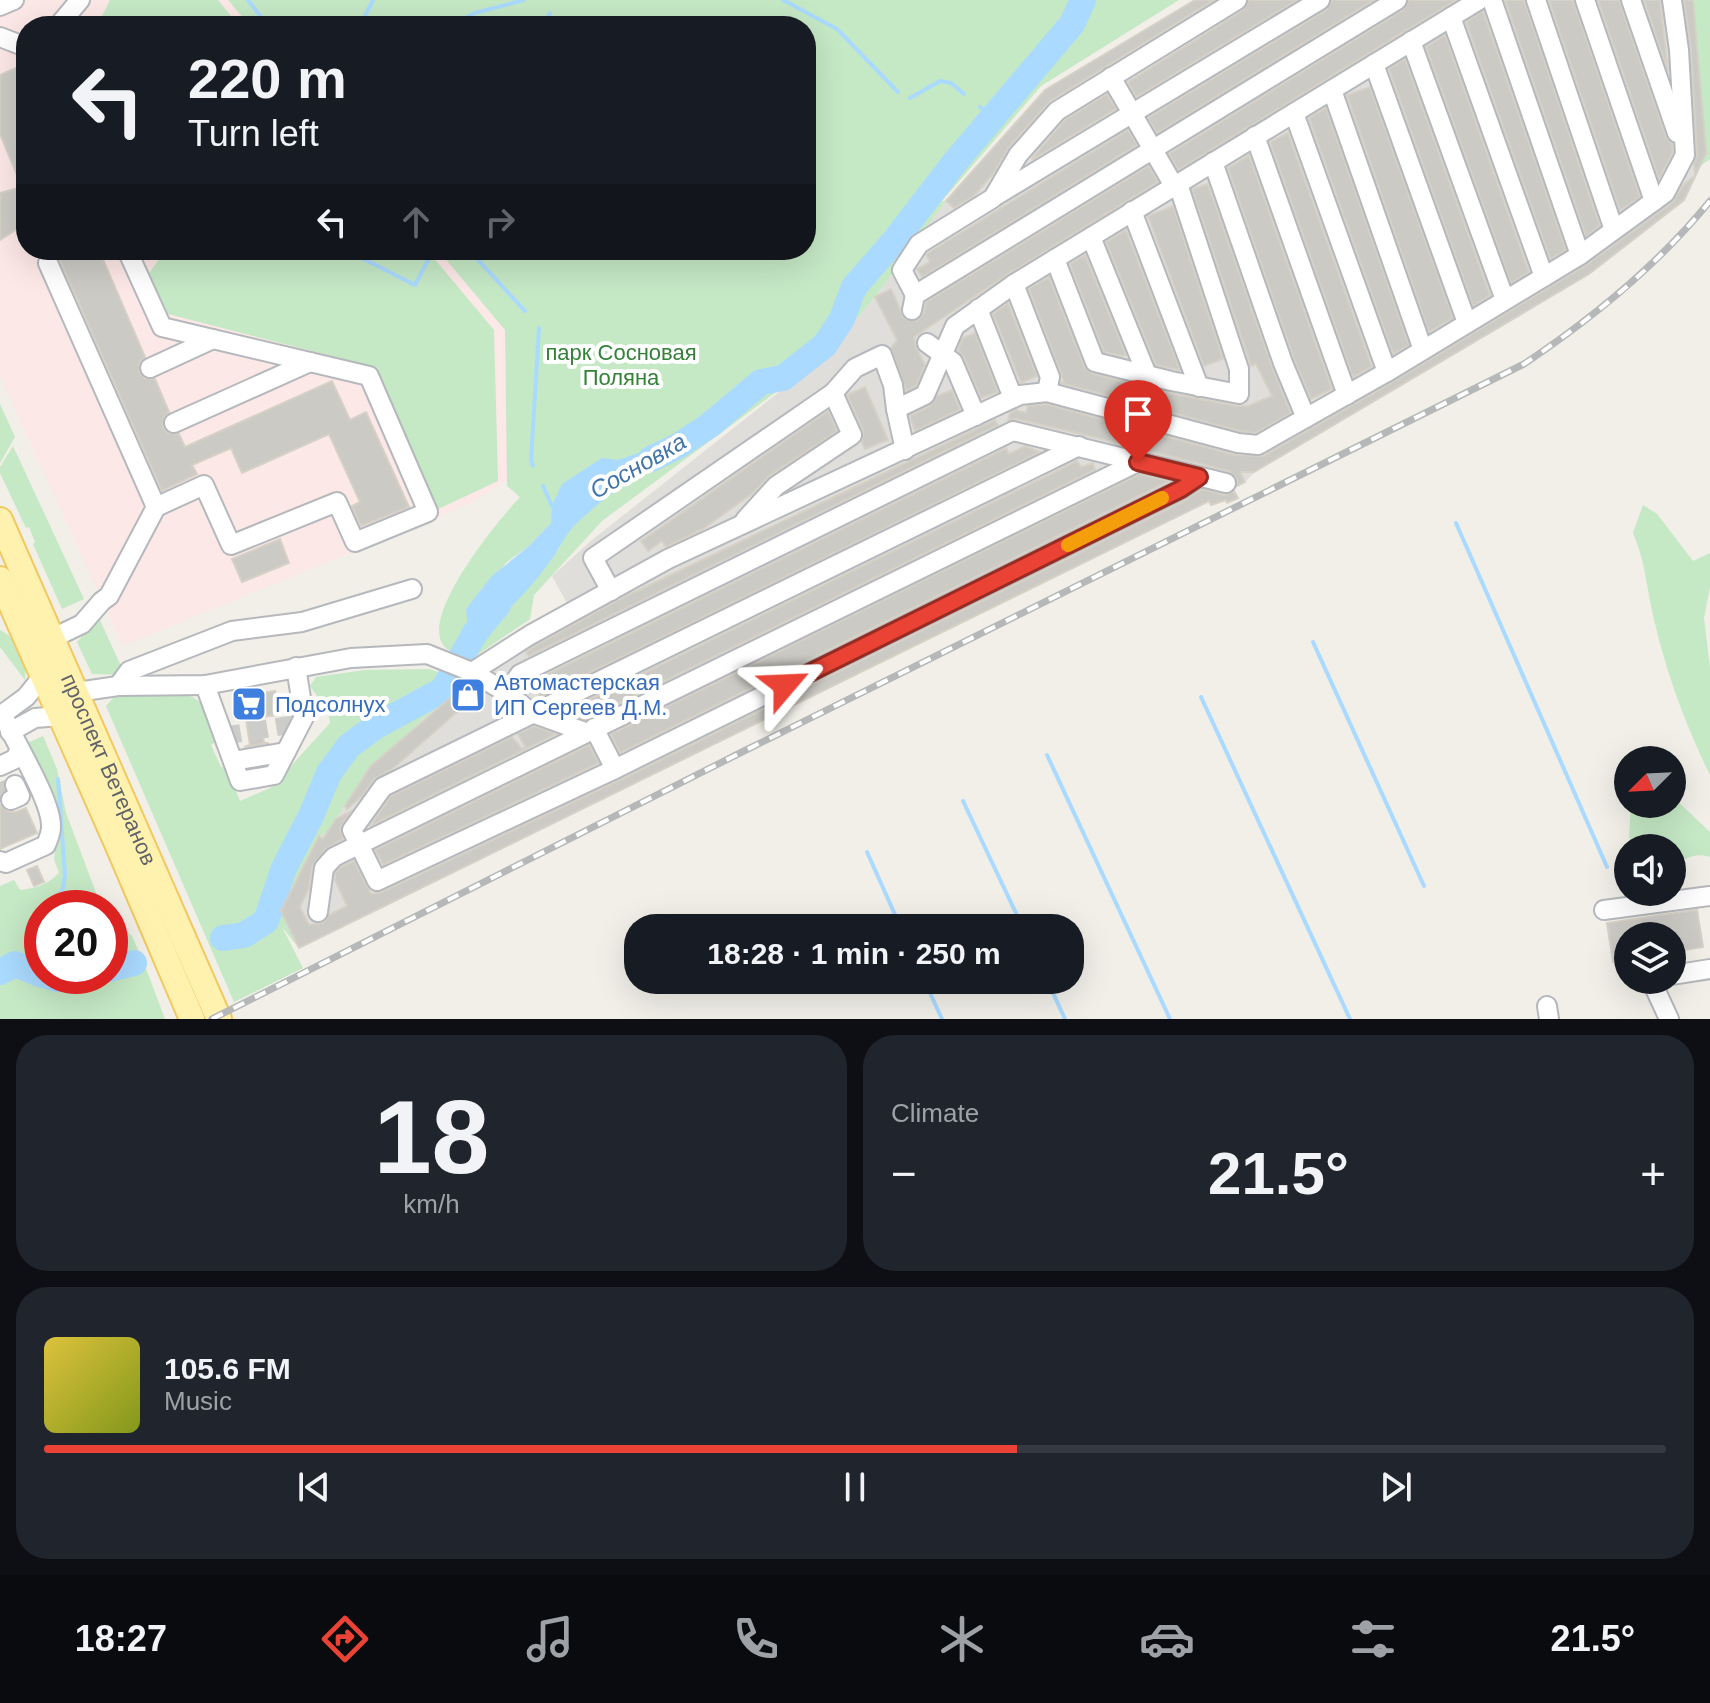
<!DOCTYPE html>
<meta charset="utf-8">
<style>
:root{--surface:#171b24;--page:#20242c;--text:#f1f3f6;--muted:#9ea1a6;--line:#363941;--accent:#ea4335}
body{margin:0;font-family:Helvetica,sans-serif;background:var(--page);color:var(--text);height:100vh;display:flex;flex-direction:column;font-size:30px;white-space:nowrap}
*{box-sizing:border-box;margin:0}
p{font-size:26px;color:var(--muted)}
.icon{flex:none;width:44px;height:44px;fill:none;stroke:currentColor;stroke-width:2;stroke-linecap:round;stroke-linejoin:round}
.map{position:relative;height:1019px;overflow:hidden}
.drawer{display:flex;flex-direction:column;gap:16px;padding:16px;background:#0d0f14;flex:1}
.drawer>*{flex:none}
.guide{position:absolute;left:16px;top:16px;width:800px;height:244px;border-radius:32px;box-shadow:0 8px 32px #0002;background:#171b24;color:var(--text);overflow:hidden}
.needle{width:52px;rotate:246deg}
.fabs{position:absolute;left:1614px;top:746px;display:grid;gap:16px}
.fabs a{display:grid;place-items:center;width:72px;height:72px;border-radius:50%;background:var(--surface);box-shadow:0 8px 32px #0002;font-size:40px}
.speed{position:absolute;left:24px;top:890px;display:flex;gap:16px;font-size:40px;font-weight:700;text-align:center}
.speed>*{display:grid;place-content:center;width:104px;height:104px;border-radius:50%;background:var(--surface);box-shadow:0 8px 32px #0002;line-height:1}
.speed .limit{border:12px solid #d22;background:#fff;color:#111}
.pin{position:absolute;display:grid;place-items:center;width:68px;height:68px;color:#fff;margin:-82px -34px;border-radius:50% 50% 50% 0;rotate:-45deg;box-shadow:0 0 8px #0007}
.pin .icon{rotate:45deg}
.me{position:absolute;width:88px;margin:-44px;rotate:64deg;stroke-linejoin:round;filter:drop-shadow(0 0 6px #0008)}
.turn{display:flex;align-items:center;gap:28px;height:168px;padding:0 40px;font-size:36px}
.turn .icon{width:104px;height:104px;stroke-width:2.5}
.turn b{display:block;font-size:56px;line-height:68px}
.lanes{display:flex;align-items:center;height:76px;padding:0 40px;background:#0003;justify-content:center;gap:40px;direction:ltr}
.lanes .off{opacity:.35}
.big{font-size:60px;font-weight:800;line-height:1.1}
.drawer .widget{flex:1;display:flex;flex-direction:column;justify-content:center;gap:12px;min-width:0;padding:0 28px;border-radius:32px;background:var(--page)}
.drawer .dial{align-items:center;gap:0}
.dial b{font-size:104px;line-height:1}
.song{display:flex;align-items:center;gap:24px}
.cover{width:96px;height:96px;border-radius:12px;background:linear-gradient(135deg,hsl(50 70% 55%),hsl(70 70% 35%))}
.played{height:8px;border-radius:4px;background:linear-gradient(90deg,var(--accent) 60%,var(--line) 60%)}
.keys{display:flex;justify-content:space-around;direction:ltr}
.heat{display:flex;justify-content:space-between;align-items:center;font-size:44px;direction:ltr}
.drawer .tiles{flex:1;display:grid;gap:16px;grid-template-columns:1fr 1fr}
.widget:last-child{grid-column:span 2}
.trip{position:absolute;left:624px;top:914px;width:460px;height:80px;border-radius:32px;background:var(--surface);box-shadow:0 8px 32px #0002;font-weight:800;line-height:80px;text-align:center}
.dock{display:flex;height:128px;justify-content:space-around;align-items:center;background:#090b0e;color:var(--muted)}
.dock .icon{width:56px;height:56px}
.dock .on{color:var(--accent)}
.dock b{font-size:36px;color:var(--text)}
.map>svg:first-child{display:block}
</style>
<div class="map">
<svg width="1710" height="1019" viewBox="0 0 1710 1019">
<rect width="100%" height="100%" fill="#f1efe8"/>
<path fill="#e0deda" d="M1195 0H1693L1706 153 1684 200 1589 274 1256 471 1245 482 1233 488 1238 498 1227 503 1226 500 1211 505 1208 501 299 948 281 911 319 836 369 769 424 718 491 664 572 612 552 576 592 540 826 355 875 297 946 201 1045 90Z"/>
<path fill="#fce8e6" d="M0 0H230L253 26H26V250H453L521 327 515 475 471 503 123 646 0 376Z"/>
<g fill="#c5e8c5" fill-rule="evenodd">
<path d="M110 0H218L239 26H103L102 16Z"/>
<path d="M228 0H1179L1041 86 942 201H946L875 297 826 355 602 521 534 595 530 619 474 657C465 659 458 656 450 651 408 628 500 518 520 497L507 486 505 330 438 250H806V26H250ZM551 523 564 537 558 550 466 609 507 562 530 545Z"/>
<path d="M1693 0H1710V159L1700 166 1706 153Z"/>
<path d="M166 250H427L494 330 498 481 438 509 374 367 168 314 149 273Z"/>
<path d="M0 404 15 437 0 463Z"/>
<path d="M13 446 84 599 62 609 33 544 35 542 29 527 26 528 0 473V467Z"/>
<path d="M1643 505 1657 514 1693 561 1710 553V587L1704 618 1710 668V775C1684 722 1665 669 1652 611 1646 583 1645 561 1633 533Z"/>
<path d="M99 618 125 675 92 674 77 642Z"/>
<path d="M0 630C18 638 27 660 25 680L0 647Z"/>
<path d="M429 669 445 674 460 689 424 718 369 769 326 833 319 836 281 911 299 948 282 927 303 968 234 1002 106 706 116 695C137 694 191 685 203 706 209 716 212 730 216 742L211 745 221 767 226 766 240 801 272 787 330 723 326 697 317 696 310 686 316 677 365 670Z"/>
<path d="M43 736 57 769 66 813 98 898 105 908H42V972L15 961 0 968V886L14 880 20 890C36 888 47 885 59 873L54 859 57 839 23 745Z"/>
<path d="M1672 796 1710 832V857C1698 853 1686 856 1677 866H1672V848H1633L1629 837 1631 804H1672Z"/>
<path d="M110 915 132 936 139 952 110 963Z"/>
<path d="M145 966 165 1019H0V979L16 970 60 989Z"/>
</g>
<path fill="#aadaff" d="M683 443C648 468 610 492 579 521 569 530 564 539 557 551 542 575 502 623 475 633L468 626 466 609 491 577 530 545 551 523 552 506 562 484 602 458 618 460 661 445Z"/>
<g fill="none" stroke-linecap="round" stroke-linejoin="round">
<g stroke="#aadaff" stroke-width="4">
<path d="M248 0 268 26"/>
<path d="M783 0 837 29 898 92"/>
<path d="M360 26 373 0"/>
<path d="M450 26 475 13 524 0"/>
<path d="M543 26 550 13"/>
<path d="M910 98 940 81 951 83 964 94"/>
<path d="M980 107 993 118"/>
<path d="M346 250 415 285 433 251"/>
<path d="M469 250 525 311"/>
<path d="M533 466 531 460 539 328"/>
<path d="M543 486 552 506"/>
<path d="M1456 523 1607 867"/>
<path d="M1313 642 1424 886"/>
<path d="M1201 697 1350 1019"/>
<path d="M1047 755 1170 1019"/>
<path d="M963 801 1023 928"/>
<path d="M867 852 901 928"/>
<path d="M53 908 63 888 65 875 58 779"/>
<path d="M37 973 42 967"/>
<path d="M924 980 942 1019"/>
<path d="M1047 980 1065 1019"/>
</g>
<g stroke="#aadaff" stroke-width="26">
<path d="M651 459 678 446 710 425 761 382 783 378 825 345 842 319 854 287 895 240 955 162 1072 24 1083 0"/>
<path d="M223 938 244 935 266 921 284 868 311 816 329 773 349 746 376 726 443 690 475 633 498 605"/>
<path d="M110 969 134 963"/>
<path d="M0 972 15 964 42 975"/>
<path d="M47 976 56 979 87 976"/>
</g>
</g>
<g fill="#cccac5" stroke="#d6d1c6" stroke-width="2">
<path d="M1195 0H1214L1050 101 1009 147 993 174 974 196 954 208 946 201 1045 90Z"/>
<path d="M1249 0H1297L1136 97 1128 82 1243 10Z"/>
<path d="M1332 0H1374L1157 133 1148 118 1326 10Z"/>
<path d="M1409 0H1456L1178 170 1169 154 1403 10Z"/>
<path d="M1505 0H1524L1600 226 1586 236Z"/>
<path d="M1549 0H1573L1640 197 1622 209 1620 210Z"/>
<path d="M1598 0H1619L1666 137 1672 144 1673 152 1659 179Z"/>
<path d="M1644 0H1660L1668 71Z"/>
<path d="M1684 0H1693L1706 153 1684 200 1589 274 1254 472H1240L1245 482 1237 486V479L1229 471 1081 434 1016 419 1008 420 1010 413 1016 410 1026 413 1028 406 1046 404 1235 455 1263 456 1393 382 1586 265 1672 203 1683 185 1695 176 1694 164 1697 154 1691 49Z"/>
<path d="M1483 11 1566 250 1550 259 1466 22Z"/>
<path d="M1445 35 1529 272 1511 283 1426 47Z"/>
<path d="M1405 59 1490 295 1473 306 1389 69Z"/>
<path d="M18 67 26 84V223L0 240V193L22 187 0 134V75Z"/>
<path d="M1370 87 1453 318 1429 332 1347 95Z"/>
<path d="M1107 94 1116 109 1033 159 1032 158 1065 120Z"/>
<path d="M1326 108 1409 345 1393 354 1309 118Z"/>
<path d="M1128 130 1137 145 922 277 917 269 930 262 926 255 928 253Z"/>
<path d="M1288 133 1372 367 1353 377 1270 142Z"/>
<path d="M1249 155 1332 389 1311 399 1294 359 1228 168Z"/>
<path d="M1149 166 1158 182 1008 274 914 337 916 347 925 365 916 386 906 391 891 348 897 340 875 297 891 289 904 318 917 321 924 313 926 302Z"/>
<path d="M1208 184 1272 367 1291 413 1255 433 1240 431 1061 383 1064 382 1061 373 1029 289 1049 277 1084 366 1091 373 1168 393 1237 406H1248L1272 396 1256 364 1251 366 1192 189Z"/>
<path d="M1173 206 1223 359 1204 366 1148 216Z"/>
<path d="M1126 230 1180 370 1156 365 1106 242Z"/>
<path d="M52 250H99L145 357 140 362 139 372 144 378 155 379 169 412 164 417 163 427 168 433 179 434 185 447 332 381 350 420 366 412 409 507 361 526 352 506 360 502 329 434 242 473 231 448 192 465 197 474 162 491 59 258Z"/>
<path d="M1085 255 1126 355 1122 356 1104 352 1070 264Z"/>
<path d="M1008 303 1037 376 1021 383 993 314Z"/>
<path d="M975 333 998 392 981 398 964 357 958 350 963 338Z"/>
<path d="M865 387 888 440 865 449 862 442 863 430 847 395Z"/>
<path d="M952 390 960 410 915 431 910 416 930 406 937 396Z"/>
<path d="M828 411 837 431 769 476 753 493 703 529 666 547 662 541 648 551 641 541Z"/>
<path d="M995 420 998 425 529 656 526 652 536 645 618 600Z"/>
<path d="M1025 446 1040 452 540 697 532 682 1006 448 1009 454Z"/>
<path d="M1077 461 1081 467 1093 463 1095 470 593 716 586 720 564 712Z"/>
<path d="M1140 474 1169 481 620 753 611 734Z"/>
<path d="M1202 489 1224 495 1234 491 1238 498 1227 503 1226 500 1211 505 1209 501 299 948 281 911 319 836 323 839 336 819 350 812 340 828 343 839 326 849 312 866 309 888 300 907 309 925 323 923 329 915 347 906 335 880V873L341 867 354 861 371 894 382 892 620 780 1186 500Z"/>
<path d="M280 539 289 563 242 582 232 559Z"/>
<path d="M468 683 479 697 468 706 466 704 392 769 374 779 362 796 347 809 345 806 371 766Z"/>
<path d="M275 691 278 715 260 717 264 743H269L244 747 250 745 246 719 239 720 235 697Z"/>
<path d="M534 726 556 734 370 826 391 796 512 737 522 749 525 747 518 734Z"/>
<path d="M589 745 599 763 383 865 375 850Z"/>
<path d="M0 805 9 812H16L26 808 37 833 0 849Z"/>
<path d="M37 866 44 882 34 886 27 870Z"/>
<path d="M1697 910 1703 947 1672 952V936H1628V959L1613 962 1607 923Z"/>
</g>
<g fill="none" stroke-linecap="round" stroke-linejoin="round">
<g stroke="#ccccc8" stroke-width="18" stroke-dasharray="18 9" stroke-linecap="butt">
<path d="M223 736 301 723"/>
<path d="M0 782 8 801"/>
</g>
<defs>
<g id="minor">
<path d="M1492 0 1580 255"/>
<path d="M1536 0 1614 230"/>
<path d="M1585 0 1654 201"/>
<path d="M1631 0 1677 133"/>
<path d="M0 6 14 0"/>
<path d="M1451 17 1544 277"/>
<path d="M58 26 80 0"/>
<path d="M0 37 26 47"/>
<path d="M1411 41 1505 300"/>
<path d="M1374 64 1467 323"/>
<path d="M1111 77 1174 186"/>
<path d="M1332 90 1423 350"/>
<path d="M1294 113 1387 372"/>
<path d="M1255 136 1347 395"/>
<path d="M1213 162 1283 363 1306 418"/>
<path d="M997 195 1320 0"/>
<path d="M1132 211 1199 387"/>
<path d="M1091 237 1147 375"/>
<path d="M127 250 162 327 369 376 428 512 355 542 337 502 231 545 204 485 156 507"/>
<path d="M1055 259 1095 362 1171 381 1239 394V369L1178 184"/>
<path d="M48 263 156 507 109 596 102 601 82 624 53 638"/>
<path d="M1014 284 1050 377 1047 392"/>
<path d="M915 295 902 270 919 244 993 198 1018 155 1057 111 1237 0"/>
<path d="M978 309 1013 398"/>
<path d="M912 310 915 295 1397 0"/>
<path d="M927 343 953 362 976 416"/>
<path d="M150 368 213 339"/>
<path d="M174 423 310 362"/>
<path d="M1079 446 383 787 352 830 377 881 615 769 1181 489 1199 477"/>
<path d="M905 450 896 409 925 395 955 326 1014 284 1479 0"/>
<path d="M745 520 776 486 852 435 833 393"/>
<path d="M611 591 593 558 833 393 855 368 882 355 893 385 896 409"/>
<path d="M472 672 530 635 668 559 1020 395 1047 392 1238 443 1258 445 1387 372 1580 255 1665 193 1685 155 1679 50 1672 0"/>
<path d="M205 685 240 781 274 775 304 717 296 667"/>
<path d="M118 686 129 671 232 631 302 622 412 589"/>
<path d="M77 692 118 686 205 685 351 658 427 654 472 672 507 693 532 713 585 732"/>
<path d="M507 693 520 674 1013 431 1226 483"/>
<path d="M0 716 26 697 43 676"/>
<path d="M594 728 615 769"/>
<path d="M10 732 35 718 61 716"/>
<path d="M233 761 286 752"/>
<path d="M0 766 15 759 19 751"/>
<path d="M11 800 20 796 15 785"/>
<path d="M0 861 6 863 46 845C48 839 51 834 51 827 52 801 14 741 3 715"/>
<path d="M1604 910 1710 896"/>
<path d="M318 912 324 868 334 857 1138 462"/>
<path d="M1672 975 1710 969"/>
<path d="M1651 980 1669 1019"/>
<path d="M1547 1006 1549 1019"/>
</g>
<g id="major">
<path id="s1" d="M0 520 219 1019"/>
<path d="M0 579 118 846 192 1019"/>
</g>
</defs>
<use href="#minor" stroke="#b5b8bc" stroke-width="22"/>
<use href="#major" stroke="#f2c960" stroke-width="28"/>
<use href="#minor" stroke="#fff" stroke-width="18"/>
<use href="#major" stroke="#fff2af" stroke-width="24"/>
<defs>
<path id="rail" d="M212 1019 742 752 1524 364C1593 318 1657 266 1710 201"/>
</defs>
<use href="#rail" stroke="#b6b7b8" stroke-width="7"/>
<use href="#rail" stroke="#fff" stroke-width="4" stroke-dasharray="12" stroke-linecap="butt"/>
</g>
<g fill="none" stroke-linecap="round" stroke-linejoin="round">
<defs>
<path id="route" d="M785 685 1181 489 1199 477 1138 462"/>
</defs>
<use href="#route" stroke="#982c22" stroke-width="20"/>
<use href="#route" stroke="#ea4335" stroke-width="14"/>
<path stroke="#f59e0b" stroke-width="14" d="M1068 545 1162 498"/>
</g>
<defs>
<symbol id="shop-square" viewBox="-11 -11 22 22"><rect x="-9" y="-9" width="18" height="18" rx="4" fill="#3f7fe0" stroke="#fff"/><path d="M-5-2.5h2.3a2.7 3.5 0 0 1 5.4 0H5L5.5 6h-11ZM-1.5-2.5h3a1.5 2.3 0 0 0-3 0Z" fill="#fff"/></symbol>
<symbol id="supermarket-square" viewBox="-11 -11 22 22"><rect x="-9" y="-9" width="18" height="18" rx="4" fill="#3f7fe0" stroke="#fff"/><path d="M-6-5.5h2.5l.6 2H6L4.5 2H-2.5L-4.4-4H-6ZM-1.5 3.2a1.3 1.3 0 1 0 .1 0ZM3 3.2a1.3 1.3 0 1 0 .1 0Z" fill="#fff"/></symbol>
</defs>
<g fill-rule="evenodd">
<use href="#shop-square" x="448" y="675" width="40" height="40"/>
<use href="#supermarket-square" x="229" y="684" width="40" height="40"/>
</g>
<g text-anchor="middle" stroke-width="8" stroke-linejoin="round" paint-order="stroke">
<g font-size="22" fill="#348238" stroke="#fff">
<text x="621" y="360">парк Сосновая<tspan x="621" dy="25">Поляна</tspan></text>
</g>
<g font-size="22" fill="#366cbe" stroke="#fff" text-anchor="start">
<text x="494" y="690">Автомастерская<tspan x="494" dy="25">ИП Сергеев Д.М.</tspan></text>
<text x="275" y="712">Подсолнух</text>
</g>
<g font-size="22" fill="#5f6368" stroke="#fff">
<text dy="8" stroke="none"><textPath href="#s1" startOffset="272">проспект Ветеранов</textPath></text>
</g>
<g font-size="24" font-style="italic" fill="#4174aa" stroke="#fff">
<text transform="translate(638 466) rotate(-30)" y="8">Сосновка</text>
</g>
</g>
</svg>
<div class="fabs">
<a><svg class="needle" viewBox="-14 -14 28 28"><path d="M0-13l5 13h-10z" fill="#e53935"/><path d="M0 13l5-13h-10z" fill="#9ea1a6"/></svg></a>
<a><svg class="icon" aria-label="sound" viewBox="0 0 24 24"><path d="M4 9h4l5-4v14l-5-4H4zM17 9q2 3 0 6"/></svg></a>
<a><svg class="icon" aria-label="layers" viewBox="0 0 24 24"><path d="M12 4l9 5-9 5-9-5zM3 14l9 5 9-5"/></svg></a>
</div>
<div class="speed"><div class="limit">20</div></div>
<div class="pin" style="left:1138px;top:462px;background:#d93025"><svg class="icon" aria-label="arrive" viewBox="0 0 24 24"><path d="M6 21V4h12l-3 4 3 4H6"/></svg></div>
<svg class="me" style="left:785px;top:685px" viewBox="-20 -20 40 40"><path d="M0-17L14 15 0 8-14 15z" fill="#ea4335" stroke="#fff" stroke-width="4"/></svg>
<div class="trip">18:28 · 1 min · 250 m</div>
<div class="guide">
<div class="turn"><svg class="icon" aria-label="left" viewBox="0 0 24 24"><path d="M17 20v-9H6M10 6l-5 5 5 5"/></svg><div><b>220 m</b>Turn left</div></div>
<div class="lanes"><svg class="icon" aria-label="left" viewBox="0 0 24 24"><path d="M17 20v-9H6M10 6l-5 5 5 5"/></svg><svg class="icon off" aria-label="ahead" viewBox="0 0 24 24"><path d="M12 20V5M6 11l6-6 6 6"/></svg><svg class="icon off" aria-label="right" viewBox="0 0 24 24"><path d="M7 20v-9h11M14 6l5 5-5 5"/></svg></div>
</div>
</div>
<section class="drawer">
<div class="tiles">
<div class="widget dial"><b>18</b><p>km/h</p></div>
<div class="widget"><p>Climate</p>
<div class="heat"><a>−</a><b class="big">21.5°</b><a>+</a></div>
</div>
<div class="widget">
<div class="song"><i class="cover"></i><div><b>105.6 FM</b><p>Music</p></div></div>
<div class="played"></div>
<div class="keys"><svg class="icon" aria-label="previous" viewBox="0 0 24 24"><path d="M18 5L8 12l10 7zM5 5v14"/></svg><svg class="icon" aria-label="pause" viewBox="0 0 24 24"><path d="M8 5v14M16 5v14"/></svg><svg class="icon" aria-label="next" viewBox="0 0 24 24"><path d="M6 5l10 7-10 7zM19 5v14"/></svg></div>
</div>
</div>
</section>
<nav class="dock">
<b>18:27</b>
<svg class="icon on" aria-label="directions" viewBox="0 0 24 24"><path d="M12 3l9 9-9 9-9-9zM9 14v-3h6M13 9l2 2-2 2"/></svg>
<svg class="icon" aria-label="music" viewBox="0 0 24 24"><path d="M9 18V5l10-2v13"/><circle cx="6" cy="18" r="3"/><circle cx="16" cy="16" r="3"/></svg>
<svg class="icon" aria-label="phone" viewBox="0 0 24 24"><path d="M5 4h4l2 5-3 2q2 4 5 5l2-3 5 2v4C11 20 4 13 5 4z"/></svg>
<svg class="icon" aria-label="climate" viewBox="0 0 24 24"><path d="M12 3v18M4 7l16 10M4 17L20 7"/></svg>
<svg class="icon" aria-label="car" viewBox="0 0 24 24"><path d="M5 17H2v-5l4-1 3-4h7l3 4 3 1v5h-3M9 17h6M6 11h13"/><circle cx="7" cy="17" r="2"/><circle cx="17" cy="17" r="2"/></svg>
<svg class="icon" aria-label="filters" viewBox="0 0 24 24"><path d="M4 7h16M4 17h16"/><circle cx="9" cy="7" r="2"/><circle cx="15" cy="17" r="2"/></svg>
<b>21.5°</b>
</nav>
